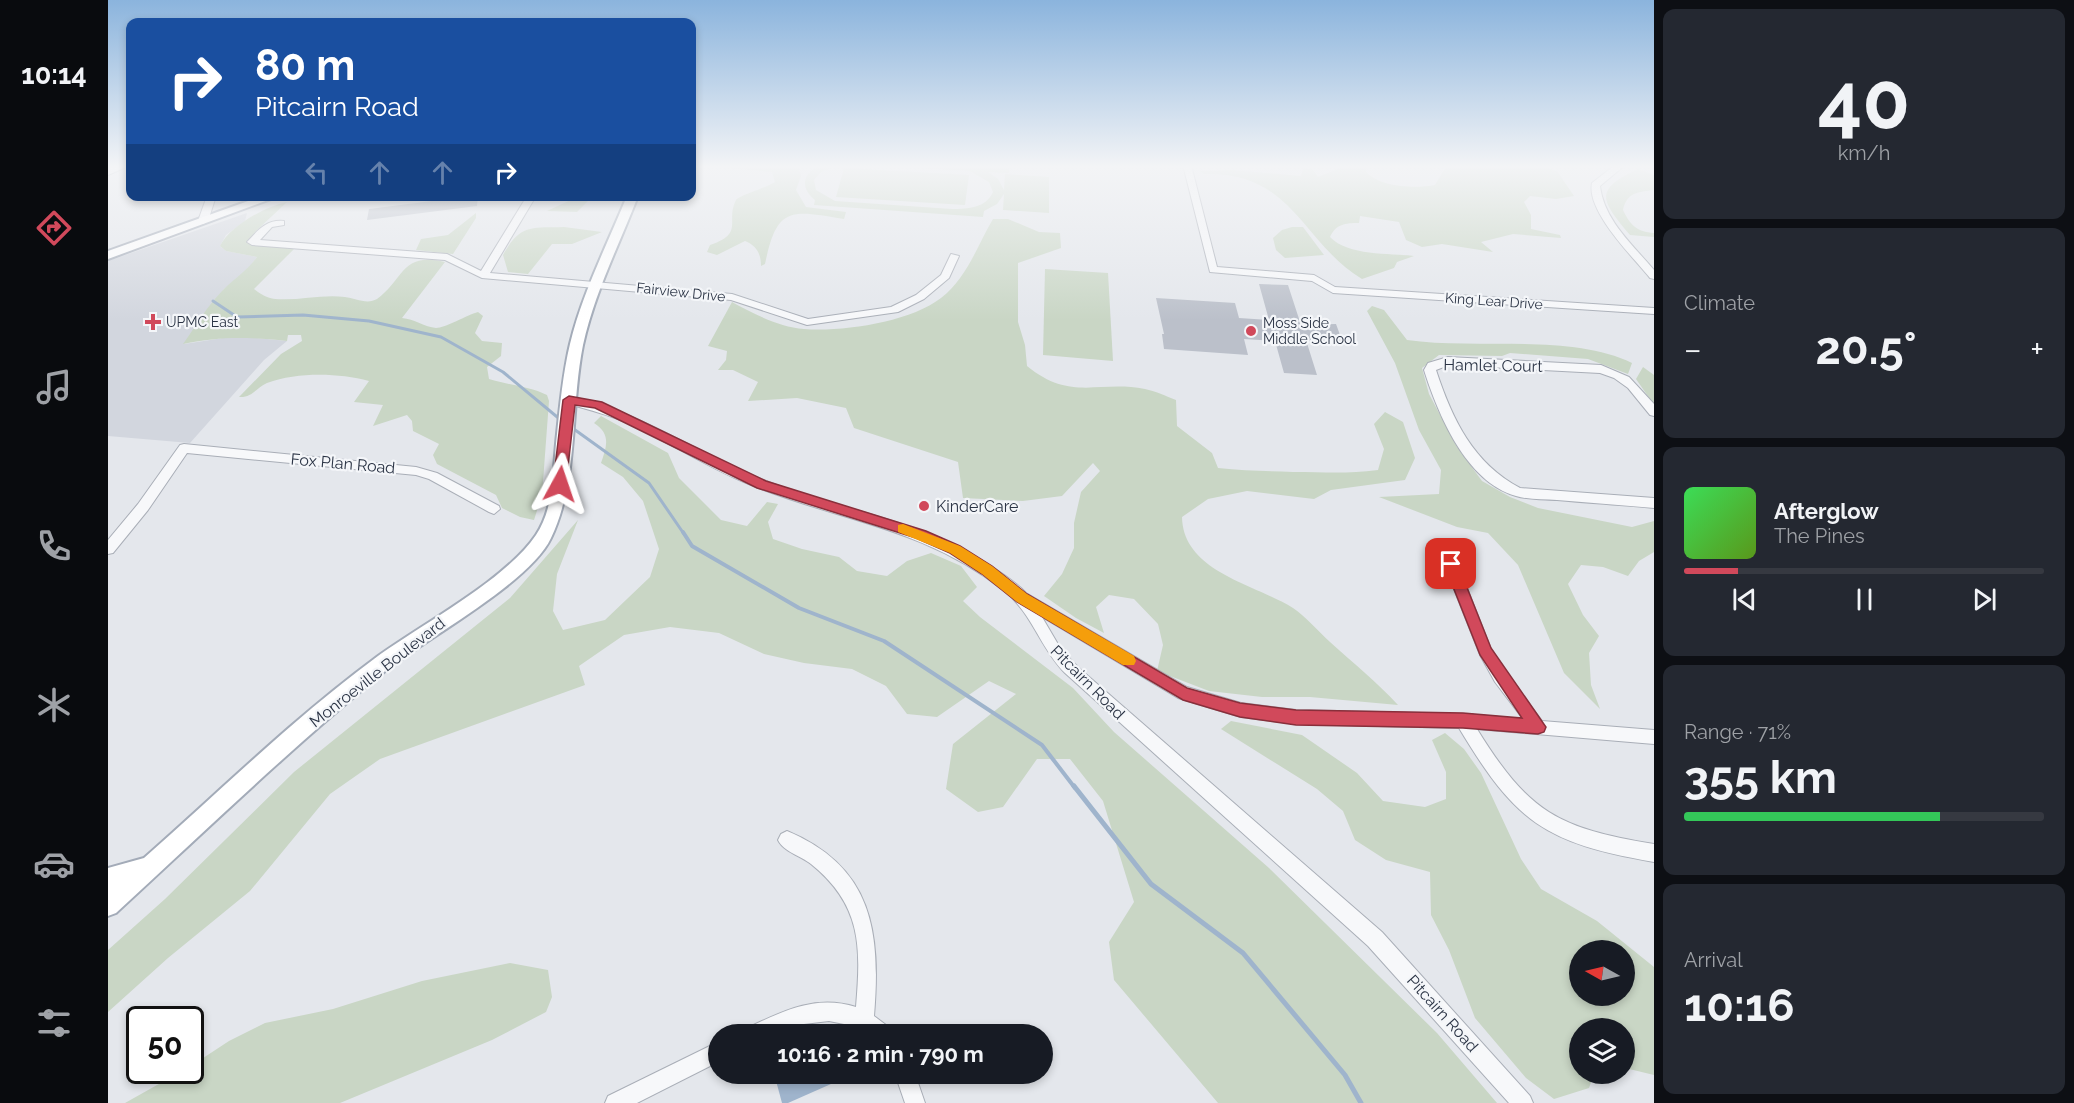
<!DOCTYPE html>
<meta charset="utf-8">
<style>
:root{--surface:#171b24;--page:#242831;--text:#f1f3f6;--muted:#9ea1a6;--line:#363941;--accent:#d1495b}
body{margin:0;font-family:Raleway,sans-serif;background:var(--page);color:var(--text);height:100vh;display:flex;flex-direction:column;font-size:22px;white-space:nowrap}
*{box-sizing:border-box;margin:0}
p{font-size:20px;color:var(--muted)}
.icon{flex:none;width:33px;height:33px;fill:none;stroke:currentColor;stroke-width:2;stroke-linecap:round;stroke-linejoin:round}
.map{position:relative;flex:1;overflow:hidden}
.panel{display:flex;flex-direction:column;gap:9px;padding:9px;background:#0d0f14;width:420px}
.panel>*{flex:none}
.guide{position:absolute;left:18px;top:18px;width:570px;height:183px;border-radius:12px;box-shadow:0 3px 9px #0003;background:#1a4fa0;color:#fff;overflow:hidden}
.needle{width:39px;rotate:278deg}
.buttons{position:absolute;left:1461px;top:940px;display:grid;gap:12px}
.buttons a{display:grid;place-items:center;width:66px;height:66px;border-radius:50%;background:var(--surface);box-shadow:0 3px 9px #0003;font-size:30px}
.speed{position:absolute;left:18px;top:1006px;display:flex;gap:12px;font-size:30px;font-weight:700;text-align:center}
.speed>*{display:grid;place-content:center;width:78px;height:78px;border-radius:50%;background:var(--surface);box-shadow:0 3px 9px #0003;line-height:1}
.speed .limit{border:3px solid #111;border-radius:9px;background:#fff;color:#111}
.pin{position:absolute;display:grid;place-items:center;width:51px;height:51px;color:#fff;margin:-26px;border-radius:12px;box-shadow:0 3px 9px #0006}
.me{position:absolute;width:66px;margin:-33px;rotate:5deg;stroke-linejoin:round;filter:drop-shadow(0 0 4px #0008)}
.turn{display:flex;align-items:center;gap:21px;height:126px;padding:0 30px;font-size:27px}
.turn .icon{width:78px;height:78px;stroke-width:2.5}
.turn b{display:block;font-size:42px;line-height:51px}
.lanes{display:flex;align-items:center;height:57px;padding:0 30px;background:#0003;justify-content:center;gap:30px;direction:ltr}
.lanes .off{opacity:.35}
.big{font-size:45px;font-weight:700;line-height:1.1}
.panel .tile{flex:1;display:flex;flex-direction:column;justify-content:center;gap:9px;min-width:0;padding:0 21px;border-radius:12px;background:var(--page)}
.panel .dial{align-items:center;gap:0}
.dial b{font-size:78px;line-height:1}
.song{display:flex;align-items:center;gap:18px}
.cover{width:72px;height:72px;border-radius:9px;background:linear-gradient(135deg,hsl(130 70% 55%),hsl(90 70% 35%))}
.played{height:6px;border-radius:3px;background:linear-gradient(90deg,var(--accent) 15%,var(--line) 15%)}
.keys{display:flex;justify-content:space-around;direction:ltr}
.heat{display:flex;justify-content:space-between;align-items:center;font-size:33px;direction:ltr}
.charge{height:9px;border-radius:4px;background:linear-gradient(90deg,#34c759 71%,var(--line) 0)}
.trip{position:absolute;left:600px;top:1024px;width:345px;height:60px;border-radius:30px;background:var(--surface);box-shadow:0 3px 9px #0003;font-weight:700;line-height:60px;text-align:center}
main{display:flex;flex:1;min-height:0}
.tabs{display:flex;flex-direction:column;width:108px;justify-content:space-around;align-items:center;background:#090b0e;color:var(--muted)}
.tabs .icon{width:42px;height:42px}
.tabs .active{color:var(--accent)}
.tabs b{font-size:27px;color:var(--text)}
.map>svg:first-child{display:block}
</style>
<main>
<nav class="tabs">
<b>10:14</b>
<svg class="icon active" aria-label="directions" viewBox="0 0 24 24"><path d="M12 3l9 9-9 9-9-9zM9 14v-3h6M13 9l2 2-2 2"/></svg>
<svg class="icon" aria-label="music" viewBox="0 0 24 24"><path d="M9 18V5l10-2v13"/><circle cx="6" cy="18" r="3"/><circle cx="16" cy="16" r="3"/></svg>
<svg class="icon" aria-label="phone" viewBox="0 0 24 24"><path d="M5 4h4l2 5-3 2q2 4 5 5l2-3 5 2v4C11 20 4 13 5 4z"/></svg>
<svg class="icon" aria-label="climate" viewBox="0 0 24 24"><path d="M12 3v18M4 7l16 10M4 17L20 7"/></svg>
<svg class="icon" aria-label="car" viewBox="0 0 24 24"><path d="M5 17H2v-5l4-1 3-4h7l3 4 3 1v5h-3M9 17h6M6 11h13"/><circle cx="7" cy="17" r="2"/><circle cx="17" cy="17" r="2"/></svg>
<svg class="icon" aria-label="filters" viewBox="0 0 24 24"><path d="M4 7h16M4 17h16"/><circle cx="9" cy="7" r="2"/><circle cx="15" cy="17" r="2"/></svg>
</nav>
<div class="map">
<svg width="1546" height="1103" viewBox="0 0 1546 1103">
<rect width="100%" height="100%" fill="#e4e7ec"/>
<path fill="#d2d6de" d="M139 213 137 221 118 235 112 246 118 251 149 257 138 272 116 289 76 344 128 336 179 341 156 360 82 443 0 436V261Z"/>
<g fill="#c9d6c5" fill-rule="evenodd">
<path d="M590 165H690L693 176 688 190 698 207 738 212 736 219C682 210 669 206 657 264L653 266C653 254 649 246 637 241L609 255 599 252 602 245C637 233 617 222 628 200 630 196 660 187 667 182L664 172Z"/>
<path d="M712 165H729L713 172 706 180 708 190 727 201 844 209C860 209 878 208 885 192L881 182 862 171 771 165 901 168V173L880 172 890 179 896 190 897 174 941 177V213L895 210 896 194 889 204 876 211 875 217 706 205 707 200C692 188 694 174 712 165Z"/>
<path d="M1239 165H1258V172C1272 187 1307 189 1327 185L1339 165 1439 168 1449 171 1466 196 1448 199 1422 196 1416 202 1423 215V229L1452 235 1453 238 1405 234 1373 242 1385 252 1334 244 1314 247 1298 240 1291 222 1252 216 1251 223C1237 223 1228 224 1222 237 1240 256 1281 253 1306 256L1289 262 1286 268 1254 279C1193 242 1185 171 1096 174L1092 171 1124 170 1193 176 1195 168 1205 170 1210 177Z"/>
<path d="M736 168 861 175 857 205 728 197Z"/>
<path d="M1530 169 1546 175V190C1530 192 1519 192 1515 210 1522 225 1529 232 1546 233V237L1522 235C1493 200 1485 190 1530 169Z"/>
<path d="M469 197H484L469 212 439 211Z"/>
<path d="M179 202 148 231 139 243 186 249 146 289C152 294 159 298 167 299 190 301 214 294 237 297 247 298 259 305 269 299 297 279 292 252 337 262L294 318C306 319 317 327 328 328 337 328 359 315 370 312L375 316 367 333 374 341 394 343 393 356 379 367 381 379C400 385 421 386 439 395L441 401 434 495 426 520 412 517 394 508 388 495 329 464 325 455 331 444 305 431 304 421 299 415 265 426 275 405 246 402 261 381C230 373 190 372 159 383 148 388 144 398 131 397L173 354 194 341 193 335H180L179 341C140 337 113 336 75 344 88 326 99 306 115 290 127 278 138 272 149 257L118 251 112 246C122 226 156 207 179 202Z"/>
<path d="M368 213V218L345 254 308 250 313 239 340 235Z"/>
<path d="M885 219H900L931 232 952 233 953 248 910 263V322L917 345 919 366C963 402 990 380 1037 389 1047 391 1058 396 1068 400L1069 426 1104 453 1110 468C1136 471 1160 471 1185 472 1217 472 1239 474 1270 470L1276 449 1266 424 1277 412 1295 422 1307 458 1297 480 1223 490 1206 499 1139 491 1100 499 1074 517C1075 572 1147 584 1185 608 1198 617 1210 631 1222 642 1245 663 1269 682 1290 705L1202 697H1154L1101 691 1049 671 1055 645 1050 624 1026 599 1001 595 988 607 996 633 968 618 936 596 954 574 966 548V523L973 492 992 471 985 463 954 496 915 501 855 498 850 462 746 428 738 408 689 398 640 401 650 382 625 370H610L618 360 619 351 600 346 624 302C646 314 671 327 696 329 735 332 802 322 833 298 859 278 869 246 885 219Z"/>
<path d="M456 227 494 232 464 244H444L420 274 400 272 395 255C412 224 423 228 456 227Z"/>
<path d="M1184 227H1195L1216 255 1177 258 1168 250 1165 238 1174 230Z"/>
<path d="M937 269 1000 273 1005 361 935 355Z"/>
<path d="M1264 306 1276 310 1299 340C1367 350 1463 333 1524 363L1520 374 1480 359 1402 353 1394 356 1331 355 1314 368 1321 394 1349 447 1374 481 1402 497 1430 508 1524 527 1546 521V552L1531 561 1520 576 1495 567 1473 565 1460 584 1475 615 1491 636 1481 653 1483 685 1492 709 1456 673 1410 565 1380 533 1349 527 1271 497 1331 494 1333 470 1311 430 1287 363 1259 311Z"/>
<path d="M1535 367 1546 375V405L1528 379Z"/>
<path d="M493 416 560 453 571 478 613 520 639 526 659 502 670 504 660 522 665 539 694 549 731 557 749 571 779 576 799 561 823 553 853 566 869 587 855 601 872 617 965 688 1006 732 1161 868 1329 1033 1389 1103H1110L1006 980 1001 942 1026 902 995 801 962 759H929L895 807 870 812 838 789 845 744 908 694 881 681 829 717 799 714 778 686 744 669 696 663 656 654 611 633 562 627 516 635 471 666 477 685 272 759 222 794 142 891 60 958 0 1012V950L57 899 186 772 402 598 470 520 449 574 445 611 455 630 497 620 542 577 551 549 535 501 515 477 493 463C499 446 503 434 486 423Z"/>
<path d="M1123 721 1194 735 1249 773 1275 801 1317 807 1338 799V772L1324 740 1337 733 1356 749 1373 773 1413 859 1433 889 1489 921 1546 967V1075L1517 1068 1516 1029H1472V1074H1486L1481 1088 1446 1099 1418 1078 1367 1018 1341 950 1323 915 1322 872 1278 860 1247 840 1235 811 1209 789 1113 729ZM1472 951H1516V996H1472Z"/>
<path d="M402 963 440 970 444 997 438 1012 384 1040 232 1103H17L74 1071H82L83 1066 121 1041 157 1023 225 1009 314 981Z"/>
</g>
<path fill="#9fb4cc" d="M673 1074H720L723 1084 680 1103H674L667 1077Z"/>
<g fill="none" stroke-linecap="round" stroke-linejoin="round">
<g stroke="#9fb4cc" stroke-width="3">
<path d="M105 301 129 317 195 315 261 321 333 337 395 372 454 421"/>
<path d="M463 427 541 483 576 534"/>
</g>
<path stroke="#9fb4cc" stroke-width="4" d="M575 532 584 546 691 608 776 641 934 745 967 788"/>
<path stroke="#9fb4cc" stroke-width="5" d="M966 786 1043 884 1135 953 1237 1075 1253 1103"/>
</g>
<g fill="#bbc0ca">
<path d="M363 196H370L369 206 259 220 261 209Z"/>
<path d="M1151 284 1180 285 1193 325 1228 324 1235 343 1198 340 1209 375 1176 373 1167 341 1136 339 1140 355 1056 349 1054 334H1056L1048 298 1127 303 1131 318 1161 320Z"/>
</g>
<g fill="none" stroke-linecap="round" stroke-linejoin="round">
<defs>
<g id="minor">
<path d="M1075 165H1083L1109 267 1206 275 1227 287 1546 308V314L1225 293 1204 281 1102 272Z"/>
<path d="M1507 165H1517L1492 186C1496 220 1525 245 1546 270V279L1542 278C1525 257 1478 211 1484 183Z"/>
<path d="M99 196H108L100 221 95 224 90 221Z"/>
<path d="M419 196H428L382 273 624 294 700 319 783 307 808 295 833 275 843 254 851 256 841 278 816 299 790 312 699 325 623 300 374 278 337 260 144 245 139 242C150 230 159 219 176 221V225L164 227 152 240 339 254 373 271Z"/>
<path d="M1340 357 1493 365 1521 377 1546 404V416L1542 415 1520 388 1506 378 1492 373 1341 365 1328 370C1344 419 1365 463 1412 488L1546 498V508C1514 505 1482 503 1449 500 1436 499 1421 500 1408 496 1358 482 1330 414 1316 370L1320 363Z"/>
<path d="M461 396C533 412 586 452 653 479 728 510 809 518 878 563 892 572 907 581 918 593L1079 687 1133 703 1188 710 1355 714 1415 719 1387 682 1372 655 1336 564 1338 560H1348L1383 649 1397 672 1434 721 1546 730V744L1369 729C1421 813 1450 828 1546 844V862C1437 843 1408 823 1351 728L1188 724 1133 717 1070 698 934 617 954 651 972 669 1274 932 1422 1096 1425 1103H1401L1260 946 957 673C932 648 924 612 895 590 816 528 737 522 648 487 607 472 570 447 530 428 506 416 482 410 457 403L455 400Z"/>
<path d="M76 444 308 467 329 473 391 506 392 509 386 514 381 512 321 479 308 475 79 453 40 510 5 553 0 554V540L30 504 72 445Z"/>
<path d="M679 831C765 867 773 932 766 1016L778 1025 784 1035H761L746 1026 721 1021 696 1024 667 1035H636L639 1028C675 1011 708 994 748 1007 753 947 754 905 703 864 693 856 676 852 670 840L673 834Z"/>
<path d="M610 1042V1062L529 1103H497L500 1096Z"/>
<path d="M787 1074H807L817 1103H797Z"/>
</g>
<g id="major">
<path d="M154 196H171L0 259V251Z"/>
<path d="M519 196H530C511 245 486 294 475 345 462 409 471 479 443 538 422 583 317 639 276 672 183 748 96 832 8 913L0 916V868L36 858C112 791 185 719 266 659 312 625 397 581 428 535 447 507 445 467 449 434 452 405 455 373 462 344 474 294 499 245 519 196Z"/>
</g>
<path id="highway" d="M18 165 16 168 0 175V166Z"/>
</defs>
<use href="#minor" stroke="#a9aeb7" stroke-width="2"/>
<use href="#major" stroke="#a3abb8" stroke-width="4"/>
<use href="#highway" stroke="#8b94a3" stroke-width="2"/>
<use href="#minor" fill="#f7f8fa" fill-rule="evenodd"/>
<use href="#major" fill="#fff" fill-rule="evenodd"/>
<use href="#highway" fill="#fff" fill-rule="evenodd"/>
</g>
<linearGradient id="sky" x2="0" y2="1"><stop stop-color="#8bb4dd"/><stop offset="0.52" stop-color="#f3f4f6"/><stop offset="1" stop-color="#f3f4f6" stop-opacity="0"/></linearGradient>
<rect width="1546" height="320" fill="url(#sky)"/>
<path fill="#d1495b" stroke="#882f3b" stroke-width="1.5" d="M461 396 494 402 658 481 818 531 852 546 884 566 919 594 1079 688 1132 703 1188 710 1355 713 1414 718 1372 655 1336 564 1343 559 1348 560 1383 648 1438 727 1436 732 1430 734 1355 728 1188 725 1132 717 1075 700 909 602 874 574 842 553 808 538 649 488 487 408 467 405 458 484 452 489 447 487 445 484 455 400Z"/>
<path fill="#f59e0b" d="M795 524 852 546 884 566 919 594 1026 656 1028 661 1026 665H1015L909 602 874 574 842 553 790 532V525Z"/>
<g fill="#d1495b" stroke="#f4f6f9" stroke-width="2">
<path d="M42 313h6v6h6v6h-6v6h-6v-6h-6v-6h6z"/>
<circle cx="1143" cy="331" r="6"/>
<circle cx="816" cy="506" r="6"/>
</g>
<g text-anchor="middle" stroke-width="4.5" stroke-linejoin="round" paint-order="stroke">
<g font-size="14" fill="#2b3445" stroke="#f4f6f9">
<text transform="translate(573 292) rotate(6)" y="5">Fairview Drive</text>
<text transform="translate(1386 301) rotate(4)" y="5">King Lear Drive</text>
</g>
<g font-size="14" fill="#2b3445" stroke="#f4f6f9" text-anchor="start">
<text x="58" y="327">UPMC East</text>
<text x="1155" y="328">Moss Side<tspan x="1155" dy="16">Middle School</tspan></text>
</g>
<g font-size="16" fill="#2b3445" stroke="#f4f6f9">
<text transform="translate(1385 365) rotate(1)" y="6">Hamlet Court</text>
<text transform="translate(235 463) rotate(5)" y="6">Fox Plan Road</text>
<text transform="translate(269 672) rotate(-38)" y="6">Monroeville Boulevard</text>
<text transform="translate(980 682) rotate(45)" y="6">Pitcairn Road</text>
<text transform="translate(1335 1013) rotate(48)" y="6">Pitcairn Road</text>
</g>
<g font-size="16" fill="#2b3445" stroke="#f4f6f9" text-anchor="start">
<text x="828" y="512">KinderCare</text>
</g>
</g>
</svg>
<div class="buttons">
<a><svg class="needle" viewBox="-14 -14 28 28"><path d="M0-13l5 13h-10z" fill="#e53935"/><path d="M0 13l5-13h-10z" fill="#9ea1a6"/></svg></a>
<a><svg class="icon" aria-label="layers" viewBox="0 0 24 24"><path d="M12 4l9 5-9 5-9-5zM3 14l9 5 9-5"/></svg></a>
</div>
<div class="speed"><div class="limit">50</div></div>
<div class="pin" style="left:1343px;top:564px;background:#d93025"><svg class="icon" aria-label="arrive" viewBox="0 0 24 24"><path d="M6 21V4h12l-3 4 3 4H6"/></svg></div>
<svg class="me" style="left:452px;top:484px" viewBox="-20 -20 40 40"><path d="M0-17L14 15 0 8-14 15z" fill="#d1495b" stroke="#fff" stroke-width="4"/></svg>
<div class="trip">10:16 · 2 min · 790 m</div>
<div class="guide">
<div class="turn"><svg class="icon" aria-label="right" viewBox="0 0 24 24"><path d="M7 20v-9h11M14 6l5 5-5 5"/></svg><div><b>80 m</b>Pitcairn Road</div></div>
<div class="lanes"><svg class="icon off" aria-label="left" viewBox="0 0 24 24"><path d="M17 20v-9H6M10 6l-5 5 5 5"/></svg><svg class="icon off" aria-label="ahead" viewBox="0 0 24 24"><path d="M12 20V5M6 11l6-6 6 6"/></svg><svg class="icon off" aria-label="ahead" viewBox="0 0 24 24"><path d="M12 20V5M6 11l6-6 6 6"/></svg><svg class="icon" aria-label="right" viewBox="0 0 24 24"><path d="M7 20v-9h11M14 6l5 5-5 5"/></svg></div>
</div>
</div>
<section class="panel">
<div class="tile dial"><b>40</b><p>km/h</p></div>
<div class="tile"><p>Climate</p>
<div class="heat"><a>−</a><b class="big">20.5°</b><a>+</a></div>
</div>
<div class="tile">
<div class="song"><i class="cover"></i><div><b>Afterglow</b><p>The Pines</p></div></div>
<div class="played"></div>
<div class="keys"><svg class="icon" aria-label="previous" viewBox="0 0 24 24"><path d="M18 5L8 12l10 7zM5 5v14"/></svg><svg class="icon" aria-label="pause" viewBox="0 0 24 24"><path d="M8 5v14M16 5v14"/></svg><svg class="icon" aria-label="next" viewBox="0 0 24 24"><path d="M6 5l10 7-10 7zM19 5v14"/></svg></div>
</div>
<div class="tile"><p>Range · 71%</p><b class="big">355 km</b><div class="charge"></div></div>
<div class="tile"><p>Arrival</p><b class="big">10:16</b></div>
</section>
</main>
